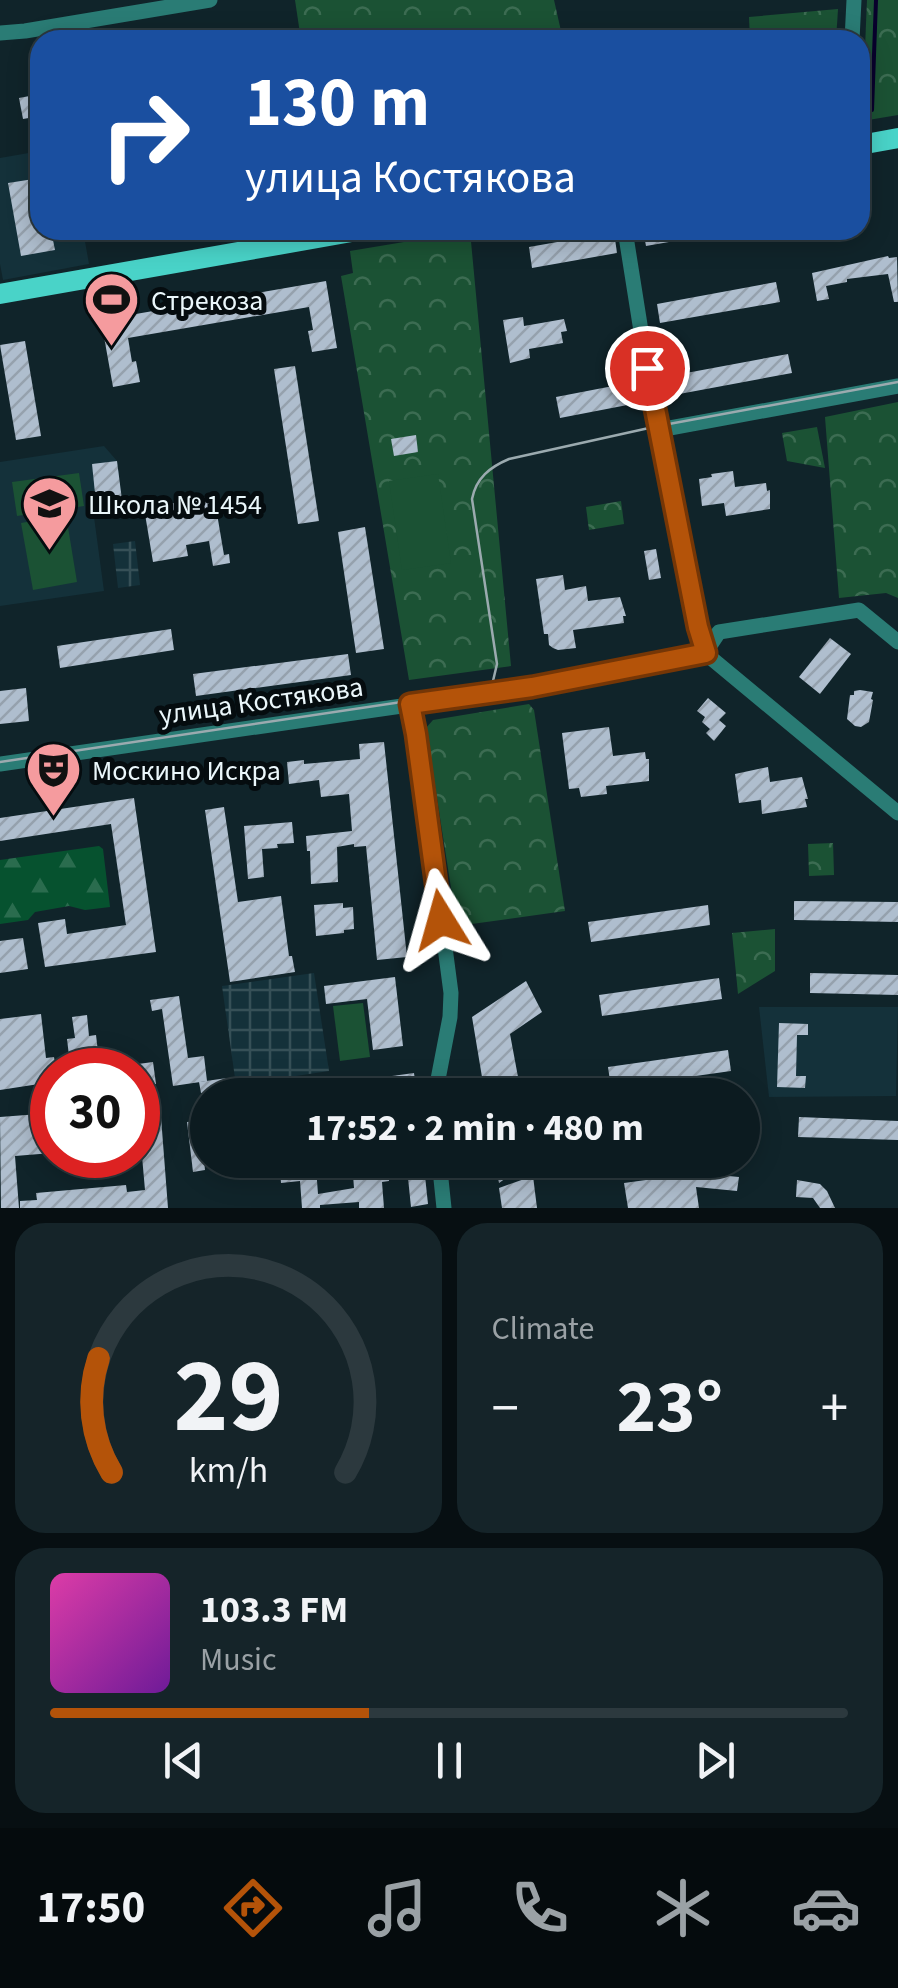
<!DOCTYPE html>
<meta charset="utf-8">
<style>
:root{--surface:#0c1b20;--page:#152429;--text:#f1f3f6;--muted:#9aa1a5;--line:#2c393e;--accent:#b45309}
body{margin:0;font-family:"Source Sans 3",sans-serif;background:var(--page);color:var(--text);height:100vh;display:flex;flex-direction:column;font-size:38px;white-space:nowrap}
*{box-sizing:border-box;margin:0}
p{font-size:32px;color:var(--muted)}
.icon{flex:none;width:55px;height:55px;fill:none;stroke:currentColor;stroke-width:2;stroke-linecap:round;stroke-linejoin:round}
.map{position:relative;height:1208px;overflow:hidden}
.details{display:flex;flex-direction:column;gap:15px;padding:15px;background:#070f12;flex:1}
.details>*{flex:none}
.top-card{position:absolute;left:30px;top:30px;width:840px;height:210px;border-radius:30px;box-shadow:0 5px 25px #0003,0 0 0 2px var(--line);background:#1a4fa0;color:#fff;overflow:hidden}
.speed{position:absolute;left:30px;top:1048px;display:flex;gap:20px;font-size:50px;font-weight:700;text-align:center}
.speed>*{display:grid;place-content:center;width:130px;height:130px;border-radius:50%;background:var(--surface);box-shadow:0 5px 25px #0003,0 0 0 2px var(--line);line-height:1}
.speed .limit{border:15px solid #d22;background:#fff;color:#111}
.pin{position:absolute;display:grid;place-items:center;width:85px;height:85px;color:#fff;margin:-42px;border:5px solid #fff;border-radius:50%;box-shadow:0 2px 10px #0007}
.me{position:absolute;width:110px;margin:-55px;rotate:352deg;stroke-linejoin:round;filter:drop-shadow(0 0 8px #0008)}
.turn{display:flex;align-items:center;gap:35px;height:210px;padding:0 50px;font-size:45px}
.turn .icon{width:130px;height:130px;stroke-width:2.5}
.turn b{display:block;font-size:70px;line-height:85px}
.big{font-size:75px;font-weight:700;line-height:1.1}
.details .tile{flex:1;display:flex;flex-direction:column;justify-content:center;gap:15px;min-width:0;padding:0 35px;border-radius:30px;background:var(--page)}
.details .dial{align-items:center;gap:0}
.dial svg{height:260px;overflow:visible;fill:none;stroke:var(--line);stroke-width:7;stroke-linecap:round;text-anchor:middle}
.dial text{fill:var(--text);stroke:none}
.song{display:flex;align-items:center;gap:30px}
.cover{width:120px;height:120px;border-radius:15px;background:linear-gradient(135deg,hsl(320 70% 55%),hsl(280 70% 35%))}
.played{height:10px;border-radius:5px;background:linear-gradient(90deg,var(--accent) 40%,var(--line) 40%)}
.keys{display:flex;justify-content:space-around;direction:ltr}
.heat{display:flex;justify-content:space-between;align-items:center;font-size:55px;direction:ltr}
.details .tiles{flex:1;display:grid;gap:15px;grid-template-columns:1fr 1fr}
.tile:last-child{grid-column:span 2}
.trip{position:absolute;left:190px;top:1078px;width:570px;height:100px;border-radius:50px;background:var(--surface);box-shadow:0 5px 25px #0003,0 0 0 2px var(--line);font-weight:700;line-height:100px;text-align:center}
.tabs{display:flex;height:160px;justify-content:space-around;align-items:center;background:#050b0d;color:var(--muted)}
.tabs .icon{width:70px;height:70px}
.tabs .current{color:var(--accent)}
.tabs b{font-size:45px;color:var(--text)}
.map>svg:first-child{display:block}
</style>
<div class="map">
<svg width="898" height="1208" viewBox="0 0 898 1208">
<defs>
<pattern id="industrial-grid" width="8" height="8" patternUnits="userSpaceOnUse" patternTransform="scale(2.5)"><rect width="8" height="8" fill="#14313a"/><path d="M0 4h8M4 0v8" fill="none" stroke="#365057"/></pattern>
<pattern id="forest-firs" width="22" height="20" patternUnits="userSpaceOnUse" patternTransform="scale(2.5)"><rect width="22" height="20" fill="#06522f"/><path d="M5 1l3.5 6h-7zM16 11l3.5 6h-7z" fill="#2a6c4e"/></pattern>
<pattern id="park-crowns" width="20" height="18" patternUnits="userSpaceOnUse" patternTransform="scale(2.5)"><rect width="20" height="18" fill="#1b5234"/><path d="M2 6a3 3 0 1 1 6 0M12 15a3 3 0 1 1 6 0" fill="none" stroke="#3c6c52"/></pattern>
<pattern id="building-hatch" width="6" height="6" patternUnits="userSpaceOnUse" patternTransform="scale(2.5)"><rect width="6" height="6" fill="#afbece"/><path d="M-1 1l2-2M0 6l6-6M5 7l2-2" fill="none" stroke="#95a1ad"/></pattern>
</defs>
<rect width="100%" height="100%" fill="#10242a"/>
<g fill="#14313a">
<path d="M40 151V230H83L89 264 3 280 0 264V158Z"/>
<path d="M104 446 117 461 122 500 106 502 107 513 94 517 104 591 0 606V462Z"/>
<path d="M759 1007H898L896 1096 769 1097Z"/>
</g>
<g fill="url(#industrial-grid)">
<path d="M135 541 140 585 118 588 113 544Z"/>
<path d="M314 973 329 1071 236 1085 222 986Z"/>
</g>
<path fill="url(#forest-firs)" d="M99 846 103 849 110 907 85 910 69 906 35 912 28 920 0 924V860Z"/>
<g fill="url(#park-crowns)">
<path d="M295 0H554L563 40H301Z"/>
<path d="M867 0H898V115L862 121Z"/>
<path d="M838 9 836 40H750L749 17Z"/>
<path d="M470 231 511 666 409 680 341 276 353 273 350 251Z"/>
<path d="M898 402V598L886 593 839 598 825 417Z"/>
<path d="M817 427 825 468 787 461 782 433Z"/>
<path d="M621 501 624 524 589 530 586 507Z"/>
<path d="M529 704 534 710 565 911 457 926 426 728 433 720Z"/>
<path d="M833 843 834 875 809 876 808 844Z"/>
<path d="M775 929V971L738 994 732 933Z"/>
</g>
<g fill="#1b5234">
<path d="M79 473 84 506 17 516 12 482Z"/>
<path d="M438 474 451 563 402 570 389 481Z"/>
<path d="M66 515 77 582 33 590 21 523Z"/>
<path d="M363 1003 370 1057 340 1061 333 1006Z"/>
</g>
<g fill="none" stroke-linecap="round" stroke-linejoin="round">
<path stroke="#08002c" stroke-width="4" d="M872 110 876 0"/>
</g>
<g fill="url(#building-hatch)">
<path d="M40 94V116L23 119 19 98Z"/>
<path d="M40 178V202L32 203 37 229 51 230 55 250 21 256 8 183Z"/>
<path d="M643 230H708L709 235 646 246Z"/>
<path d="M614 232 617 253 532 268 529 247Z"/>
<path d="M888 256 889 258 897 257 898 302H894L888 274 847 279V282L826 286 829 299 817 301 812 273Z"/>
<path d="M326 281 337 348 312 352 308 331 313 330 309 307 128 338 132 362 136 361 140 382 113 387 101 320Z"/>
<path d="M776 282 780 302 660 323 657 304Z"/>
<path d="M523 317 524 326 564 319 567 331 561 332 563 343 529 349 530 358 510 363 503 320Z"/>
<path d="M25 341 41 436 16 440 0 345Z"/>
<path d="M788 354 792 373 674 395 670 376Z"/>
<path d="M295 366 319 521 298 524 274 369Z"/>
<path d="M639 381 643 402 560 418 556 397Z"/>
<path d="M416 435 418 452 394 456 391 439Z"/>
<path d="M117 461 122 500 96 503 92 464Z"/>
<path d="M733 471 735 487 766 483 767 491 770 490V509L726 516 724 503 702 506 699 479 712 477 711 474Z"/>
<path d="M214 496 224 555 229 554 230 563 213 566 209 541 186 545 188 556 153 562 144 508Z"/>
<path d="M365 527 384 649 356 653 338 532Z"/>
<path d="M656 549 661 578 649 580 644 551Z"/>
<path d="M563 575 565 590 586 586 588 601 620 597 626 616H623L624 623 573 630 576 648 558 650 553 648 549 645 548 634H544L536 579Z"/>
<path d="M171 629 174 650 60 668 57 646Z"/>
<path d="M830 638 851 654 820 694 799 677Z"/>
<path d="M348 654 351 675 196 696 193 674Z"/>
<path d="M26 688 29 721 0 724V691Z"/>
<path d="M860 690 873 692 871 699 873 700 869 722 861 727 855 726 847 719 850 695H854V691Z"/>
<path d="M708 698 726 713 719 720 726 726 714 741 706 733 710 729 702 722 705 717 697 711Z"/>
<path d="M609 727 613 756 645 752 646 759H649V781L606 786 607 794 581 797 579 788 569 789 562 733Z"/>
<path d="M384 742 407 957 377 960 366 846 354 847V844L337 847 338 882 311 884 310 851H307L306 836 352 831 349 794 321 797 319 780 289 784 287 762 304 760V764L360 759 359 744Z"/>
<path d="M768 767 770 782 802 777 808 799H805L807 807 762 814 761 800 739 803 735 774Z"/>
<path d="M134 798 156 952 45 967 38 923 65 919 67 934 126 925 111 824 0 841V818Z"/>
<path d="M224 807 238 902 281 896 289 956H292L295 972 230 982 205 810Z"/>
<path d="M292 822 294 843 277 844 278 848 262 849 264 877 248 879 244 826Z"/>
<path d="M794 901 898 902V922L794 920Z"/>
<path d="M343 903V908L353 907 354 929 344 930V933L316 936 314 905Z"/>
<path d="M708 905 710 925 591 942 588 922Z"/>
<path d="M23 938 28 969 0 973V941Z"/>
<path d="M810 973 898 975V995L810 993Z"/>
<path d="M395 977 403 1046 373 1050 367 999 326 1004 324 986Z"/>
<path d="M719 978 722 999 602 1016 599 995Z"/>
<path d="M526 981 542 1012 510 1034 521 1093 518 1095H485L472 1017Z"/>
<path d="M179 996 188 1058 204 1056 207 1081 173 1086 162 1009 152 1011 150 1000Z"/>
<path d="M41 1014 46 1058 54 1057 56 1070H52V1082L0 1090V1019Z"/>
<path d="M87 1015 89 1036 96 1035 98 1052 69 1056 67 1039 75 1038 72 1017Z"/>
<path d="M779 1023 808 1024V1035H797L796 1076H806L805 1088 777 1087Z"/>
<path d="M728 1050 731 1071 611 1088 608 1067Z"/>
<path d="M153 1062 156 1084 138 1086V1064Z"/>
<path d="M414 1073 417 1095H328L326 1085Z"/>
<path d="M227 1078 229 1089 201 1093 199 1082Z"/>
<path d="M160 1104 168 1208H20V1201L37 1200 36 1193 126 1185 127 1192 145 1190 141 1145 138 1146V1106Z"/>
<path d="M52 1113V1153L15 1156 19 1208H1L0 1117Z"/>
<path d="M799 1117 898 1121V1140L798 1137Z"/>
<path d="M200 1121 205 1170 193 1172 187 1122Z"/>
<path d="M372 1160H388L389 1181 382 1182 384 1208H359V1202L320 1205V1208H302L300 1181 281 1183 280 1170 316 1167 318 1194 354 1188 352 1162Z"/>
<path d="M494 1160H532L499 1183Z"/>
<path d="M697 1173 739 1177 737 1191 696 1187 699 1208H628L624 1183Z"/>
<path d="M425 1176 428 1204 411 1207 408 1178Z"/>
<path d="M533 1176 537 1208H502L499 1188Z"/>
<path d="M797 1180 820 1184 827 1191 835 1208H820L813 1198 796 1197Z"/>
</g>
<g fill="none" stroke-linecap="round" stroke-linejoin="round">
<g stroke="#2a7c75" stroke-width="15">
<path d="M0 33 25 31 210 0"/>
<path d="M852 40 854 0"/>
<path d="M625 230 641 331 698 627 705 653 898 813"/>
<path d="M659 430 898 386"/>
<path d="M705 653 719 632 859 610 898 642"/>
<path d="M410 703 417 734 451 993 450 1017 435 1095"/>
<path d="M0 764 533 687 705 653"/>
<path d="M439 1160 444 1208"/>
</g>
<g stroke="#49d3c8" stroke-width="20">
<path d="M860 145 898 138"/>
<path d="M0 294 363 230"/>
</g>
<path stroke="#9baaaf" stroke-width="2.5" d="M0 762 482 690 493 681 497 664 472 499C476 478 490 467 509 459L658 426 898 382"/>
</g>
<g fill="none" stroke-linecap="round" stroke-linejoin="round">
<defs>
<path id="route" d="M441 920 416 734 410 704 532 687 706 653 698 627 647 368"/>
</defs>
<use href="#route" stroke="#753606" stroke-width="25"/>
<use href="#route" stroke="#b45309" stroke-width="18"/>
</g>
<defs>
<symbol id="stadium-pin" viewBox="-11 -11 22 30"><path d="M0 17L-7.5 6A9.5 9.5 0 1 1 7.5 6Z" fill="#f59b9e" stroke="#050c0f"/><path d="M0-5a6.5 5 0 1 0 0 10a6.5 5 0 1 0 0-10ZM-3.5-1.8h7v3.6h-7Z" fill="#111"/></symbol>
<symbol id="school-pin" viewBox="-11 -11 22 30"><path d="M0 17L-7.5 6A9.5 9.5 0 1 1 7.5 6Z" fill="#f59b9e" stroke="#050c0f"/><path d="M0-5L7-2L0 1L-7-2ZM-4 1L0 2.5L4 1V4Q0 6-4 4Z" fill="#111"/></symbol>
<symbol id="theatre-pin" viewBox="-11 -11 22 30"><path d="M0 17L-7.5 6A9.5 9.5 0 1 1 7.5 6Z" fill="#f59b9e" stroke="#050c0f"/><path d="M-5-5.5Q0-4 5-5.5V0Q5 5 0 6Q-5 5-5 0ZM-3.3-2.5H-1v1.5H-3.3ZM1-2.5H3.3v1.5H1ZM-2.8 1Q0 5.5 2.8 1Z" fill="#111"/></symbol>
</defs>
<g fill-rule="evenodd">
<use href="#stadium-pin" x="80" y="268" width="63" height="86"/>
<use href="#school-pin" x="18" y="472" width="63" height="86"/>
<use href="#theatre-pin" x="22" y="738" width="63" height="86"/>
</g>
<g text-anchor="middle" stroke-width="10" stroke-linejoin="round" paint-order="stroke">
<g font-size="28" fill="#ebf7fb" stroke="#050c0f" text-anchor="start">
<text x="151" y="310">Стрекоза</text>
<text x="88" y="514">Школа № 1454</text>
<text x="92" y="780">Москино Искра</text>
</g>
<g font-size="28" fill="#ebf7fb" stroke="#050c0f">
<text transform="translate(261 700) rotate(-8)" y="10">улица Костякова</text>
</g>
</g>
</svg>
<div class="speed"><div class="limit">30</div></div>
<div class="pin" style="left:647px;top:368px;background:#d93025"><svg class="icon" aria-label="arrive" viewBox="0 0 24 24"><path d="M6 21V4h12l-3 4 3 4H6"/></svg></div>
<svg class="me" style="left:441px;top:920px" viewBox="-20 -20 40 40"><path d="M0-17L14 15 0 8-14 15z" fill="#b45309" stroke="#fff" stroke-width="4"/></svg>
<div class="trip">17:52 · 2 min · 480 m</div>
<div class="top-card">
<div class="turn"><svg class="icon" aria-label="right" viewBox="0 0 24 24"><path d="M7 20v-9h11M14 6l5 5-5 5"/></svg><div><b>130 m</b>улица Костякова</div></div>
</div>
</div>
<section class="details">
<div class="tiles">
<div class="tile dial"><svg viewBox="0 0 100 80">
<path d="M14 69A42 42 0 1 1 86 69"/>
<path d="M14 69A42 42 0 0 1 10 34" stroke="#b45309"/>
<text x="50" y="56" font-size="32" font-weight="700">29</text>
<text x="50" y="72" font-size="11">km/h</text>
</svg></div>
<div class="tile"><p>Climate</p>
<div class="heat"><a>−</a><b class="big">23°</b><a>+</a></div>
</div>
<div class="tile">
<div class="song"><i class="cover"></i><div><b>103.3 FM</b><p>Music</p></div></div>
<div class="played"></div>
<div class="keys"><svg class="icon" aria-label="previous" viewBox="0 0 24 24"><path d="M18 5L8 12l10 7zM5 5v14"/></svg><svg class="icon" aria-label="pause" viewBox="0 0 24 24"><path d="M8 5v14M16 5v14"/></svg><svg class="icon" aria-label="next" viewBox="0 0 24 24"><path d="M6 5l10 7-10 7zM19 5v14"/></svg></div>
</div>
</div>
</section>
<nav class="tabs">
<b>17:50</b>
<svg class="icon current" aria-label="directions" viewBox="0 0 24 24"><path d="M12 3l9 9-9 9-9-9zM9 14v-3h6M13 9l2 2-2 2"/></svg>
<svg class="icon" aria-label="music" viewBox="0 0 24 24"><path d="M9 18V5l10-2v13"/><circle cx="6" cy="18" r="3"/><circle cx="16" cy="16" r="3"/></svg>
<svg class="icon" aria-label="phone" viewBox="0 0 24 24"><path d="M5 4h4l2 5-3 2q2 4 5 5l2-3 5 2v4C11 20 4 13 5 4z"/></svg>
<svg class="icon" aria-label="climate" viewBox="0 0 24 24"><path d="M12 3v18M4 7l16 10M4 17L20 7"/></svg>
<svg class="icon" aria-label="car" viewBox="0 0 24 24"><path d="M5 17H2v-5l4-1 3-4h7l3 4 3 1v5h-3M9 17h6M6 11h13"/><circle cx="7" cy="17" r="2"/><circle cx="17" cy="17" r="2"/></svg>
</nav>
